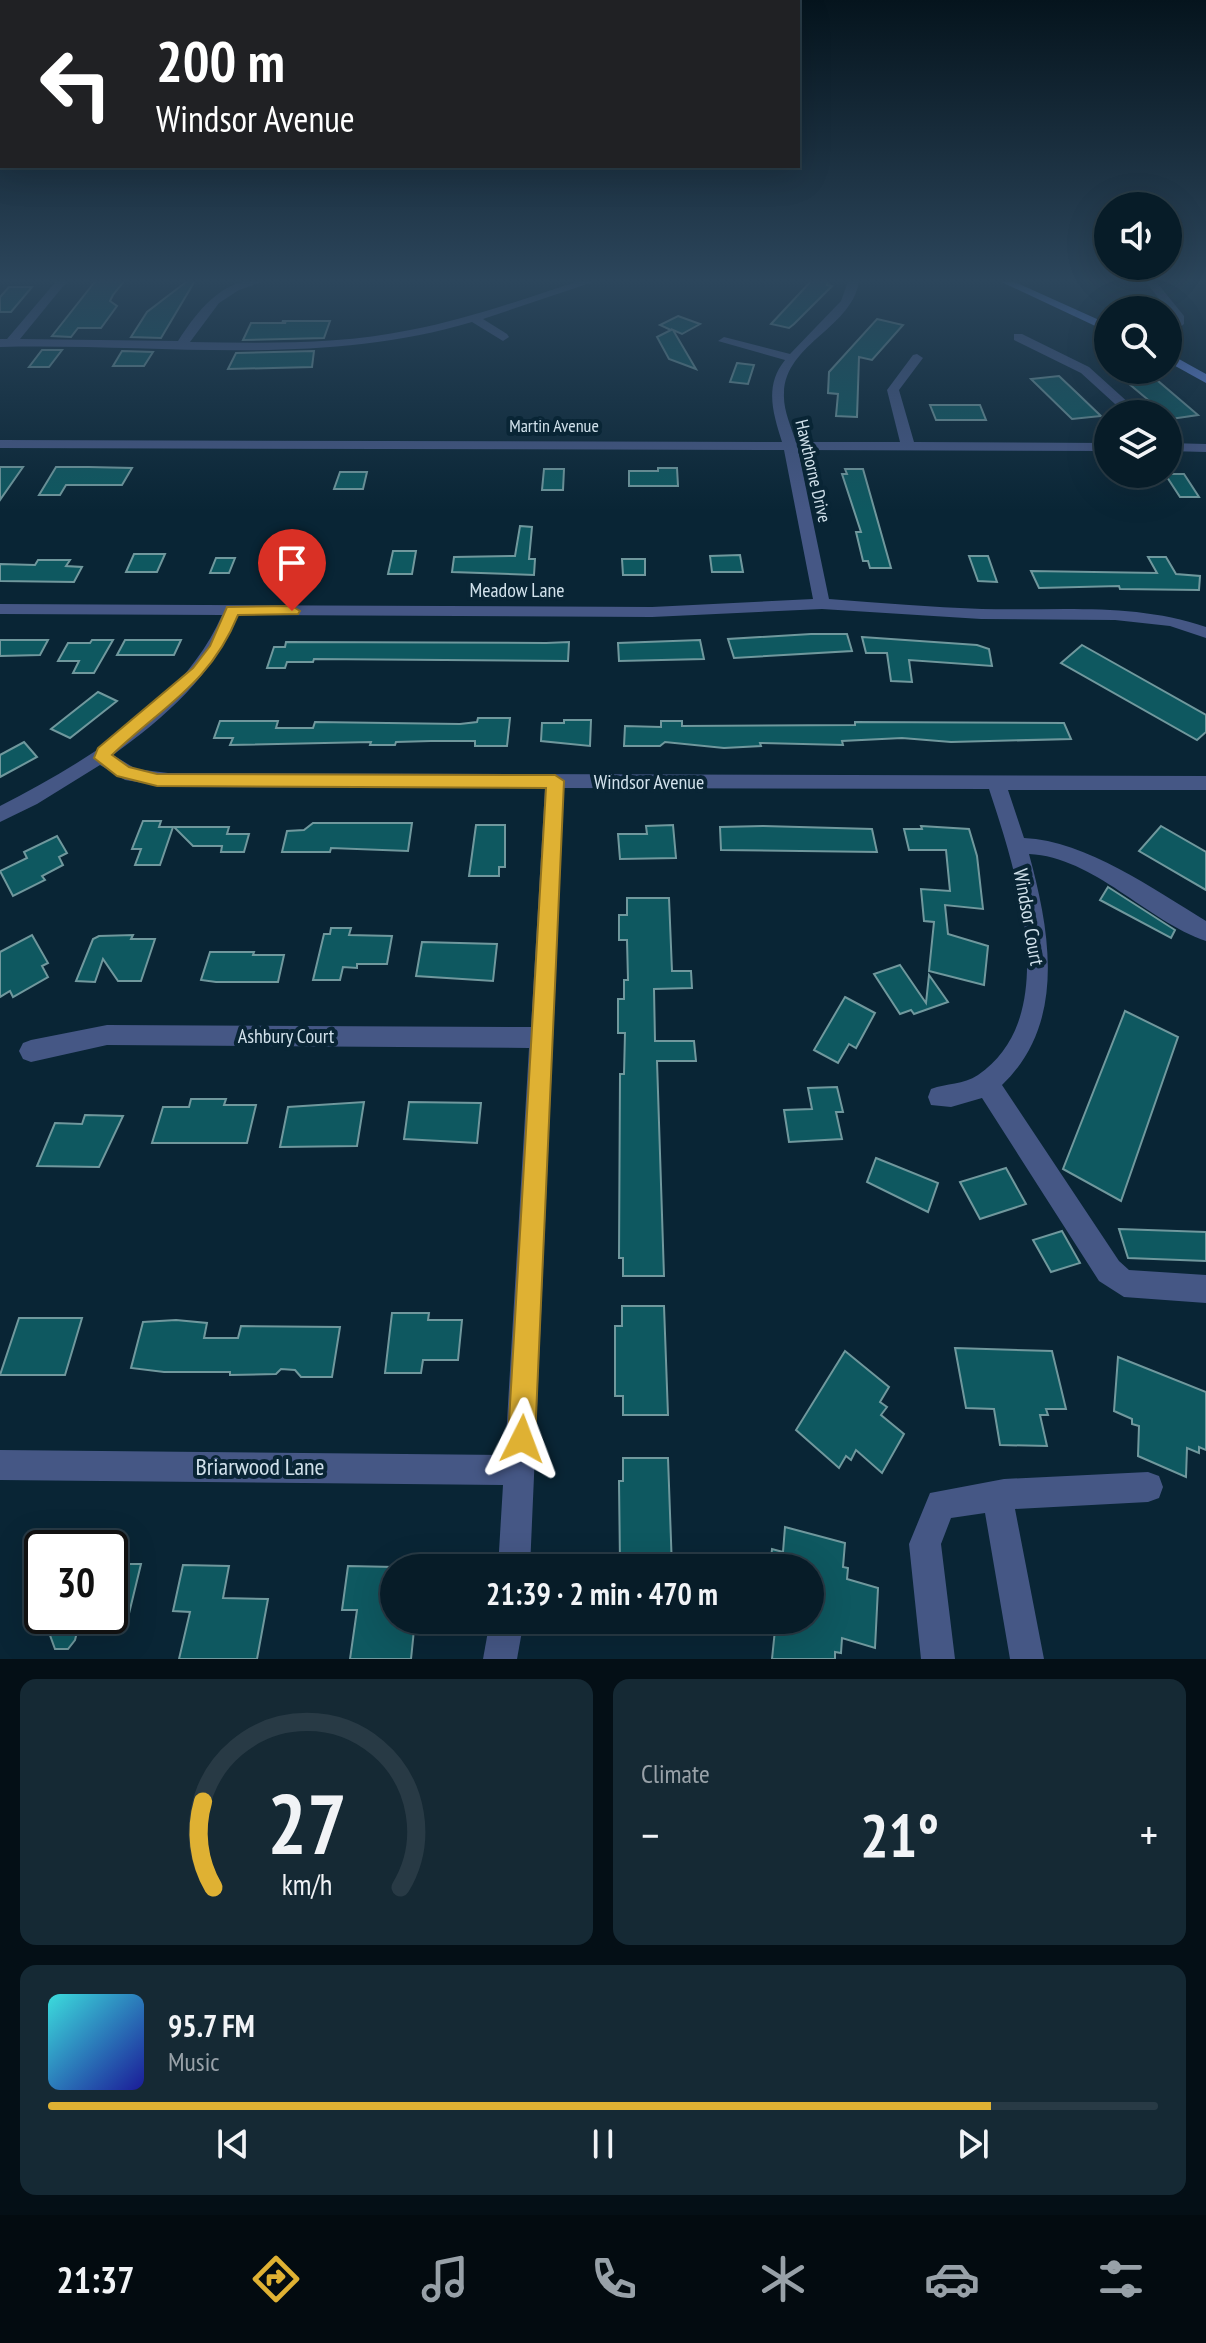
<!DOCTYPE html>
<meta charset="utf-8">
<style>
:root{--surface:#071c28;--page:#152934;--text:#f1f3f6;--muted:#98a1a8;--line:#283a45;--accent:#dfb133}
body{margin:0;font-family:"PT Sans Narrow",sans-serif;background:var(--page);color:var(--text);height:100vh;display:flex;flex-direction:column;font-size:30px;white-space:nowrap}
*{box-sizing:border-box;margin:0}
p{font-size:26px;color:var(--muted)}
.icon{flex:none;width:44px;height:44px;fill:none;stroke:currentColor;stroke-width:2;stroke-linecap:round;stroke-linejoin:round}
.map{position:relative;height:1659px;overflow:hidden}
.side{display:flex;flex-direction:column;gap:20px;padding:20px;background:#040f16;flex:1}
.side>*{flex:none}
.top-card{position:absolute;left:0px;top:0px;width:800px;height:168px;box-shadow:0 8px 32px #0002,0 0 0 2px var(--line);background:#202124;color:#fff;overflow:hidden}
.controls{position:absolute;left:1094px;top:192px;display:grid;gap:16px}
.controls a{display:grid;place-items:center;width:88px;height:88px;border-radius:50%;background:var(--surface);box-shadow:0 8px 32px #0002,0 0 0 2px var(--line);font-size:40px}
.speed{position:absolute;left:24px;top:1530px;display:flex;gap:16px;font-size:40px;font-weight:700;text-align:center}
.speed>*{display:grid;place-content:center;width:104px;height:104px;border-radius:50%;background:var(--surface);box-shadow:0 8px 32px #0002,0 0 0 2px var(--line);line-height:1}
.speed .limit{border:4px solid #111;border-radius:12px;background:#fff;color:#111}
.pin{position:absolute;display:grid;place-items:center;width:68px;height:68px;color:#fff;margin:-82px -34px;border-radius:50% 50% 50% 0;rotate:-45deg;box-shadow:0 0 8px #0007}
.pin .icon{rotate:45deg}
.me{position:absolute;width:88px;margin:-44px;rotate:3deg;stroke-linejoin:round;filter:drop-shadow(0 0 6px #0008)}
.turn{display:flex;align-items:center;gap:28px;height:168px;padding:0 24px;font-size:36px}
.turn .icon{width:104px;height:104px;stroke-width:2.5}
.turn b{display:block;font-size:56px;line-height:68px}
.big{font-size:60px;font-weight:600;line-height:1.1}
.side .widget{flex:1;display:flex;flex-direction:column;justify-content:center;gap:12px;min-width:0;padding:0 28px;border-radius:16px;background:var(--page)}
.side .dial{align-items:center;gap:0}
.dial svg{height:208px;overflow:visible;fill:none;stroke:var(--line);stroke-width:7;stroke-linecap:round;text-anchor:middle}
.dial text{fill:var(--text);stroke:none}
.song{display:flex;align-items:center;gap:24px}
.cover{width:96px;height:96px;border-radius:12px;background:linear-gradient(135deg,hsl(180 70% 55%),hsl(240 70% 35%))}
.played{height:8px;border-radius:4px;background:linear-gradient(90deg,var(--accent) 85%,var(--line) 85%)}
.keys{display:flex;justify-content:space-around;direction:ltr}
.heat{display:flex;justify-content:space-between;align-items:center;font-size:44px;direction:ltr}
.side .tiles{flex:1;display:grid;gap:20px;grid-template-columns:1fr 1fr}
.widget:last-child{grid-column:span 2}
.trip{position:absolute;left:380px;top:1554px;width:444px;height:80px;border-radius:40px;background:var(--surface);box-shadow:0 8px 32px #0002,0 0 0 2px var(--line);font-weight:600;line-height:80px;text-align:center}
.dock{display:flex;height:128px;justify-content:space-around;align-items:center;background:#030b10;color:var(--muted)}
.dock .icon{width:56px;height:56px}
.dock .current{color:var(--accent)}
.dock b{font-size:36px;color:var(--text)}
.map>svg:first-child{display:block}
</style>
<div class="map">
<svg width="1206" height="1659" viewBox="0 0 1206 1659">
<rect width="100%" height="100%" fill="#092535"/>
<g fill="#0e5860" stroke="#70989d" stroke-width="2">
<path d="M97 279 125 280 113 295 110 301 117 306 101 328H78L71 337 52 336Z"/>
<path d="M190 279H196L161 338 131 337 147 312Z"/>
<path d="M813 279H829L827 285 832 286 794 324 789 328 771 324Z"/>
<path d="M9 287H32L11 312H0V297Z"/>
<path d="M678 316 700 324 682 334 673 330 696 369 669 359 657 337 671 330 660 325Z"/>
<path d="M877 319 903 325 872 360 859 357 857 417 836 416 838 394 828 393 829 372Z"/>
<path d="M282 321H330L324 338 243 340 251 323H286Z"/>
<path d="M42 350H62L49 367H29Z"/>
<path d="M122 351 153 352 144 366H113Z"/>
<path d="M314 351 312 367 228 369 236 353Z"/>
<path d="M737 363 754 365 748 384 730 382Z"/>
<path d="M1059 376 1077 393 1101 416 1072 419 1031 379Z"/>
<path d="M1143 376 1158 381 1198 415 1171 419 1122 378Z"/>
<path d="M930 405H980L986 420H936Z"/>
<path d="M0 467H23L0 500Z"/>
<path d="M56 467H89L132 468 122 485H66L60 495H39Z"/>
<path d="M658 468H677L678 486H629V471H658Z"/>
<path d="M544 469H564L563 490H542Z"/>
<path d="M845 469H863L891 568H870L868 561H863L856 532H861L842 474H847Z"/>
<path d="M340 472H367L363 489H334Z"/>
<path d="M1165 474H1184L1199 497H1180Z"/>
<path d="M520 526 532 527 529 559H535L534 575 452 572 454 557 515 556Z"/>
<path d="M285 547H307L298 573H276Z"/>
<path d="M393 551H416L412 574H388Z"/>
<path d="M134 554H165L157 572H126Z"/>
<path d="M740 555 743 572H712L710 556Z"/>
<path d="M969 556H988L997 582 978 581Z"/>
<path d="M1148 557H1166L1176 574 1200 576 1199 590 1120 589 1119 586 1039 588 1031 571 1157 573Z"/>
<path d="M216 558H235L229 573H210Z"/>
<path d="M622 559H645V575H623Z"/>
<path d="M38 560H70L66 566 82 567 74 582 0 581V564L35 565Z"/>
<path d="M811 634H847L852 651 734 658 728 639Z"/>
<path d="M862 637 977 645 989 649 992 666 909 660 912 682 891 681 887 653H866Z"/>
<path d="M0 640H48L40 655 0 656Z"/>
<path d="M92 640H113L94 673H73L79 661H58L68 643H90Z"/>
<path d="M125 640H181L174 655H117Z"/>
<path d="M700 640 704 659 619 661 618 643Z"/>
<path d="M286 642 546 643 569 642 568 661 314 659 313 662H287L285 668H267L274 647H285Z"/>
<path d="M1082 645 1206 715V732L1197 740 1061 663Z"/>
<path d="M98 692 117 701 70 738 51 729Z"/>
<path d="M478 718H510L507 746H475V741H431L396 742 395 745H370L371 742 230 745 233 738H214L220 721H278L276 728H313L315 722 460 724 477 722Z"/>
<path d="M564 720H591L590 746 541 741 542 723H564Z"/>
<path d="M661 721H682V726L855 725V722L1064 723 1071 739 951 742 902 738 842 741 843 745 760 743 761 746 724 748 665 742 660 746H624L625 726 661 727Z"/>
<path d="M24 742 37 757 0 777V755Z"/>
<path d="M143 821H161L159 827H173L160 865H135L141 849H132Z"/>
<path d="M313 823H412L408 851 331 848 330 852H282L287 831 304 830Z"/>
<path d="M476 825H505V867H499V876H469Z"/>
<path d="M673 825 676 858 620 859 618 834H647L646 826Z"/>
<path d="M763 826 872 829 877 852 721 850 720 827Z"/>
<path d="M921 826 969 829 977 856 983 909 945 905 948 934 988 946 984 985 929 971 934 922 924 921 921 889 950 891 946 850H909L904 829H922Z"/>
<path d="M1161 826 1206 852V890L1139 851Z"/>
<path d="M174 827H229L227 834H249L244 852H221L222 846H193Z"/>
<path d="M57 836 67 853 59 857 63 865 42 876 45 880 13 896 0 871 27 858 24 852Z"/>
<path d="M1108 887 1175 930 1171 938 1100 900Z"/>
<path d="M627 898H669L672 971H691L692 988 654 989 655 1041H694L696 1061H657L664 1276H623V1258H619L620 1074H624L625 1033H618V999H624V980H628L627 940H619V915H627Z"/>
<path d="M331 928H351L349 935 392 936 387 964H357V968L343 967 340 980H313L324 934H330Z"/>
<path d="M32 935 48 963 42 966 48 977 13 997 10 991 0 997V952Z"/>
<path d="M133 935 131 939H155L141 981H118L103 959 95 982 76 981 93 939 99 936Z"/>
<path d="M422 942 497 944 493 981 416 976Z"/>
<path d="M210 952H254L253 955H284L278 982H216L201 980Z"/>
<path d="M900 965 926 1003 929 975 948 1002 914 1014 911 1010 900 1014 874 974Z"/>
<path d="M845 997 875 1013 856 1048 849 1044 838 1063 814 1050Z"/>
<path d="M1125 1011 1178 1037 1121 1201 1063 1169Z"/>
<path d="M837 1087 843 1112H836L842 1139 789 1142 784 1110 812 1109 808 1088Z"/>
<path d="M191 1099H226L224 1105H256L247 1143H152L163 1107H189Z"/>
<path d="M364 1102 357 1146 280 1147 288 1107Z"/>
<path d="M409 1102 481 1103 477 1143 404 1139Z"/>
<path d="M85 1115 123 1116 99 1167 37 1166 55 1123 82 1124Z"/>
<path d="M876 1158 938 1183 928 1212 867 1182Z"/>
<path d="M1006 1168 1026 1204 980 1219 960 1182Z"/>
<path d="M1119 1229 1206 1232V1261L1128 1258Z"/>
<path d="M1062 1231 1080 1263 1051 1272 1033 1240Z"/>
<path d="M622 1306H664L668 1415H623V1396H615V1326H622Z"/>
<path d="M392 1313H429L428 1320H462L458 1360H423L421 1373H385Z"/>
<path d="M19 1318H82L65 1375H0Z"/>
<path d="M176 1320 207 1323 204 1338H238L241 1326 340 1327 332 1377H301L295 1370 281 1369 276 1374 230 1375V1372H164L131 1368 143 1322Z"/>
<path d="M955 1348 1052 1351 1066 1409H1046L1048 1415H1040L1047 1446 1000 1445 994 1409 966 1408Z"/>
<path d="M845 1351 889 1387 880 1402 887 1407 881 1415 904 1434 882 1473 856 1450 851 1460 846 1456 839 1468 796 1430Z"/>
<path d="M1118 1357 1206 1392V1450L1199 1447V1453L1187 1448 1186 1477 1138 1456 1139 1426 1132 1424V1419L1114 1411Z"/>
<path d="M623 1458H668L672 1568H624L620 1564 619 1481H623Z"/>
<path d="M785 1527 845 1543 843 1567 848 1568 847 1579 878 1588 875 1648 842 1638 841 1653 835 1652V1659H772L776 1620H810V1568H770L772 1549 783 1552Z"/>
<path d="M110 1564H141L125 1630H110Z"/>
<path d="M183 1565 229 1566 223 1598 268 1599 257 1659H179L190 1612 173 1611Z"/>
<path d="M348 1566 394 1567 390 1594H394V1620H415L411 1659H350L357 1610H342Z"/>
<path d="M43 1616H81L75 1640 68 1649H55Z"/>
</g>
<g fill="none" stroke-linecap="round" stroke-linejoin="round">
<g fill="#455785" fill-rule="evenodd">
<path d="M58 279H69L20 339 178 341C201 306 224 277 269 279L239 290 219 303 190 342C263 343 338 345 410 330 470 319 528 297 586 279H602L483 319 507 334 509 337 503 341 472 322C319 368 156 343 0 347V339H7Z"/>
<path d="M849 279H859C855 327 785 343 784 393 783 410 791 426 796 442H900L887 390 913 355 917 354 923 358 899 390 914 442 1108 443V451L798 450 829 599C880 603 931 607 982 609 1057 611 1134 602 1206 627V638L1170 626 1115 620 981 619 822 609 652 617 238 615C213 676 165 717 113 755L136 769 168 773 1206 776V790H1008L1024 838C1087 841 1153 889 1206 921V941C1147 921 1094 857 1029 854 1050 931 1067 1023 1002 1085L1119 1261 1129 1270 1206 1275V1303L1124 1297 1099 1281 982 1098 951 1107 931 1105 928 1097 931 1089C947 1083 963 1085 978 1075 1065 1016 1015 868 989 789L564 788 530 1568H498L503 1485 0 1480V1450L505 1455 529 1048 107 1045 31 1062 23 1059 19 1051 23 1043 31 1040 107 1025 531 1027 545 788 168 787 125 780 100 765 37 804 0 822V806C83 763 183 705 222 615L0 614V604L652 607 813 599 784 450 0 448V440L782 442C773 413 764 386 785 360L718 341 724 337 790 354 841 301Z"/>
<path d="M1144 279H1154L1184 316V324L1168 337 1172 316Z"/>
<path d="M1014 334H1022L1089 367 1141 414H1126L1081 373 1014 340Z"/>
<path d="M1168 443 1206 444V452L1168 451Z"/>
<path d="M1148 1472 1159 1476 1163 1487 1159 1498 1148 1502 1015 1509 1044 1659H1010L985 1513 951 1518 941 1544 955 1659H921L909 1544 930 1493 1004 1479Z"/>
<path d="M490 1620H524L517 1659H483Z"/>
</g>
<g fill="#678ae9" fill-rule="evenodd">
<path d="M995 279H1008L1108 324V332Z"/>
<path d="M1168 353 1206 374V383L1168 362Z"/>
</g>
</g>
<linearGradient id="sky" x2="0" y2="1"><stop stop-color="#05141d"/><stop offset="0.55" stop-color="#2c465c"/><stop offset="1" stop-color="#2c465c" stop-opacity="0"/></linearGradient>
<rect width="1206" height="511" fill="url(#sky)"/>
<path fill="#dfb133" stroke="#917321" stroke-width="2" d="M292 606 300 611 298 614 238 615C210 684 163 706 112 755L129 767 157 774 555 775 564 781 535 1439 531 1448 522 1452 512 1448 508 1439 546 788 157 786 117 776 94 758 98 748 193 668 210 646 227 607Z"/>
<g text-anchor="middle" stroke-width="8" stroke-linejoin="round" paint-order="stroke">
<g font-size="18" fill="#d1e1eb" stroke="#092535">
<text x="554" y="432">Martin Avenue</text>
<text transform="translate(813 471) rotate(77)" y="6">Hawthorne Drive</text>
</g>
<g font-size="20" fill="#d1e1eb" stroke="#092535">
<text x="517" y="597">Meadow Lane</text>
<text x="649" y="789">Windsor Avenue</text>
<text transform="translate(1029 917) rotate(80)" y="7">Windsor Court</text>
<text x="286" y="1043">Ashbury Court</text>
</g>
<g font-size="24" fill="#d1e1eb" stroke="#092535">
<text x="260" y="1475">Briarwood Lane</text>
</g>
</g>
</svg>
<div class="controls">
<a><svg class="icon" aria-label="sound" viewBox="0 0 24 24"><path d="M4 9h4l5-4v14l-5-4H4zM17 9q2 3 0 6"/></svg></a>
<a><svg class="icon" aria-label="search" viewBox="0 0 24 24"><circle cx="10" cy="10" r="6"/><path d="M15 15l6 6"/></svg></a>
<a><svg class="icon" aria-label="layers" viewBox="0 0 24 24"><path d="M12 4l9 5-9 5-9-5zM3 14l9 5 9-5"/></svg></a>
</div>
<div class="speed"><div class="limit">30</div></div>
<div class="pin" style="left:292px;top:611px;background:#d93025"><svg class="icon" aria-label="arrive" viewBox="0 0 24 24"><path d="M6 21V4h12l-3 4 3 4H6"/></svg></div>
<svg class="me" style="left:522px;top:1439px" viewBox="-20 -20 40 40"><path d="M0-17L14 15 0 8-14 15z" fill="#dfb133" stroke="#fff" stroke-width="4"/></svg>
<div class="trip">21:39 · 2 min · 470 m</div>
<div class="top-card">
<div class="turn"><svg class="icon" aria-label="left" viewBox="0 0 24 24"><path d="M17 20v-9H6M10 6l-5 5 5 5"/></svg><div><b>200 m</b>Windsor Avenue</div></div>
</div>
</div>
<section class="side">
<div class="tiles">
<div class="widget dial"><svg viewBox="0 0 100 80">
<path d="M14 69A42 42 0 1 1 86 69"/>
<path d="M14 69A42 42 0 0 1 10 36" stroke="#dfb133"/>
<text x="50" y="56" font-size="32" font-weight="700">27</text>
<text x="50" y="72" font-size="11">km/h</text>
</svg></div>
<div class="widget"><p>Climate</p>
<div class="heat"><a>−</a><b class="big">21°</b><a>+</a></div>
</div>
<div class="widget">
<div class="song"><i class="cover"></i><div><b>95.7 FM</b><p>Music</p></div></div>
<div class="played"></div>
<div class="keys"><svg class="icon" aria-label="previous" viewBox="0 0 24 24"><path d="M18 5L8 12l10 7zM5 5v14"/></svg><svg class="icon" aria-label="pause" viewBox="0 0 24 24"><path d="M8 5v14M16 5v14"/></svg><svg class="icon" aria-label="next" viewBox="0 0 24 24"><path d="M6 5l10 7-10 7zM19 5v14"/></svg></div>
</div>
</div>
</section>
<nav class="dock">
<b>21:37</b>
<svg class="icon current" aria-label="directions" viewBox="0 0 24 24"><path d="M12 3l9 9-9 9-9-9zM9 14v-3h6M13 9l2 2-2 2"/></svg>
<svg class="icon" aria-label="music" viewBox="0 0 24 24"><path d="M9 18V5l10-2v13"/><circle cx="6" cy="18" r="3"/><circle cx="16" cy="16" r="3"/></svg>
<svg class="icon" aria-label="phone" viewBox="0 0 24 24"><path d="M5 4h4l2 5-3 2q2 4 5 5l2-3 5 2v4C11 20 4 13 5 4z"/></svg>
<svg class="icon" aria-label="climate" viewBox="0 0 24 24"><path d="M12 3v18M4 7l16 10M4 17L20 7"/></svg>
<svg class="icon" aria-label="car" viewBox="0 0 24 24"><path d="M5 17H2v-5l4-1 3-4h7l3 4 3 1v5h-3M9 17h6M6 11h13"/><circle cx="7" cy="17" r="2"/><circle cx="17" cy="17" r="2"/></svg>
<svg class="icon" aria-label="filters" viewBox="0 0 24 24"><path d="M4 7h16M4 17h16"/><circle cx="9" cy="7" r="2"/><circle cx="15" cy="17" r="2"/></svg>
</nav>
